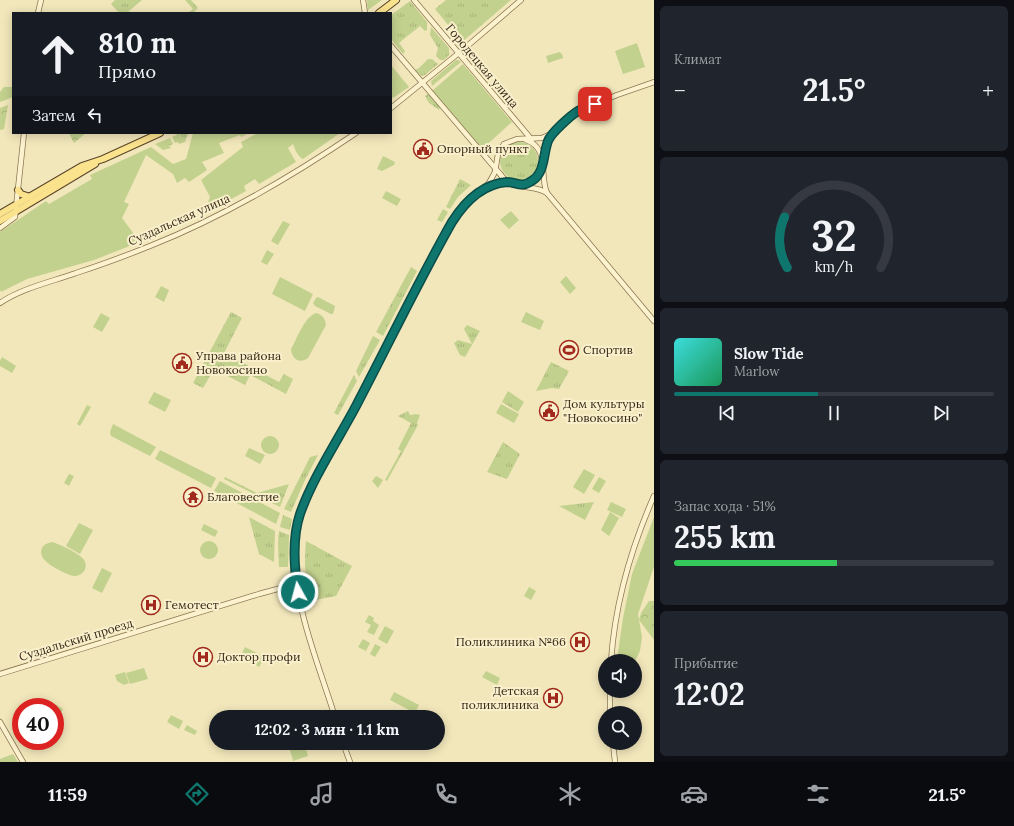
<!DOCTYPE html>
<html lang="ru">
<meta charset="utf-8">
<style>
:root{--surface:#171b24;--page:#20242c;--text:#f1f3f6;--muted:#9ea1a6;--line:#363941;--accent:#0f766e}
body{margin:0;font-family:Lora,serif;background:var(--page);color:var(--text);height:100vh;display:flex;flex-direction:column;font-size:15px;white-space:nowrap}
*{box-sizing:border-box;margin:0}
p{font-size:13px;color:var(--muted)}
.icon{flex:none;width:22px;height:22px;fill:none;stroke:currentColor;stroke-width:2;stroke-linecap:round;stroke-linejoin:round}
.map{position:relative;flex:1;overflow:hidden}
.drawer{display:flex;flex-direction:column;gap:6px;padding:6px;background:#0d0f14;width:360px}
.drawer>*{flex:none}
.banner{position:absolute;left:12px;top:12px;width:380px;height:122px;border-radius:0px;box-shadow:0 2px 10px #0003;background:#171b24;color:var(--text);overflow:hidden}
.controls{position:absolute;left:598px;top:654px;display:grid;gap:8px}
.controls a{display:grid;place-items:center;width:44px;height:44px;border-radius:50%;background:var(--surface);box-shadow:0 2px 10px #0003;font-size:20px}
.speed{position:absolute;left:12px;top:698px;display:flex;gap:8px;font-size:20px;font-weight:700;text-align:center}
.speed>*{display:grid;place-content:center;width:52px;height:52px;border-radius:50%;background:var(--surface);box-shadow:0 2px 10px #0003;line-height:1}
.speed .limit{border:6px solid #d22;background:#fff;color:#111}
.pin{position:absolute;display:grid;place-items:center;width:34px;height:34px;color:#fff;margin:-17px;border-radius:8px;box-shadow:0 2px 6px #0006}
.me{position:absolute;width:44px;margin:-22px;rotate:353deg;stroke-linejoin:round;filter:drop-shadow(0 0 3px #0008)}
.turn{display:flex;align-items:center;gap:14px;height:84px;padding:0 20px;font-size:18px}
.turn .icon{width:52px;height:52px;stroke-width:2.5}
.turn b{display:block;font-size:28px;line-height:34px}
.then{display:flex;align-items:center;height:38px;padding:0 20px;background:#0003;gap:8px;font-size:15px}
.big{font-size:30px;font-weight:700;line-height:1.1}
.drawer .card{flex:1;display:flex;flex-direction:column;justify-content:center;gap:6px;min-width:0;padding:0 14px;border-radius:6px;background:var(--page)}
.drawer .dial{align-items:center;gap:0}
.dial svg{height:104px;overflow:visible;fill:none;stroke:var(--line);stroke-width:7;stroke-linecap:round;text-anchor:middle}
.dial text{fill:var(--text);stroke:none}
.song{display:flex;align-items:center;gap:12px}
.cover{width:48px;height:48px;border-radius:6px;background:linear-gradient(135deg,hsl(180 70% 55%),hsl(150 70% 35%))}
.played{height:4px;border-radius:2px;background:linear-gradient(90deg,var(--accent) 45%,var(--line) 45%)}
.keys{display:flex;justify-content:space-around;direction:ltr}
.heat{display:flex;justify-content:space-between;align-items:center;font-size:22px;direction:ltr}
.charge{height:6px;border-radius:3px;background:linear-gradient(90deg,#34c759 51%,var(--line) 0)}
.trip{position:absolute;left:209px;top:710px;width:236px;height:40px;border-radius:20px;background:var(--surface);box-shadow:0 2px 10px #0003;font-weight:700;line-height:40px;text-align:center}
.tab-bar{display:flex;height:64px;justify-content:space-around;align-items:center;background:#090b0e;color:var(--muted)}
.tab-bar .icon{width:28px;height:28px}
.tab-bar .active{color:var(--accent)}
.tab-bar b{font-size:18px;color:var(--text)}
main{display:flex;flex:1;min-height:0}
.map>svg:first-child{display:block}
</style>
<main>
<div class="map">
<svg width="654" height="762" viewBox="0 0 654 762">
<defs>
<pattern id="grass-tufts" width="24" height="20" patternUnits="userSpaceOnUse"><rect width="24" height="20" fill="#c3d18e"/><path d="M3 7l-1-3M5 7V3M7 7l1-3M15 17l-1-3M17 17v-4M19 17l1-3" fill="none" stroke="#a8b47a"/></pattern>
<pattern id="forest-crowns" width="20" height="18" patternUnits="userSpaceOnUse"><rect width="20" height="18" fill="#c3d18e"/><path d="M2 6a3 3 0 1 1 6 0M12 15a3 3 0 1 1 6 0" fill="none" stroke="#a8b47a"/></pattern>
</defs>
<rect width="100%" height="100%" fill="#f2e7bb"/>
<g fill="url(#grass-tufts)">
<path d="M115 0H142L129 11 130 13H119L111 4Z"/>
<path d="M185 0H191L198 8 193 13H188L193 9Z"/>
<path d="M367 0H382L368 10Z"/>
<path d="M446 0H511L462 42 435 9Z"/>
<path d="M410 1 427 22V30L425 31 420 26 399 43 405 51 403 54 391 39V15Z"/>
<path d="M431 27 449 48V55L444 60H440L436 56 438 48 430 35Z"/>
<path d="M428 59H432L438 64 425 75 421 76 415 70 419 68Z"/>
<path d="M456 60H458L461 62 432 86 431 81Z"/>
<path d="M428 94 440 107 439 110 429 103 425 96Z"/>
<path d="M180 133H188L185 142 179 144 178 142 175 143 172 137Z"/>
<path d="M170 138 173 144 169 146 171 148 163 150 155 144Z"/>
<circle cx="519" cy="161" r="19"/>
<path d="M460 179 471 185 458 197 450 209 446 207Z"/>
<path d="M443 209 448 212 442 222 437 220Z"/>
<path d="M411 267 417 271 383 336 376 332Z"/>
<path d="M231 312 242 318 224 353 279 382 284 374 293 379 286 394 250 375 245 385 214 369 203 388 193 383Z"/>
<path d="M467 325 480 331 465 357 460 355 454 343 458 340 472 344 464 329Z"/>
<path d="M373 336 380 340 359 377 356 371Z"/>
<path d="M551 362 569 371 559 389 552 388 536 391Z"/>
<path d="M354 375 357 381 338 415 334 413Z"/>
<path d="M508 391 524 402 518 412 502 402Z"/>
<path d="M408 411 410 415 416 414 420 415 417 423 418 425 387 481 385 480 401 451 398 449 411 423 398 416Z"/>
<path d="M503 442 520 454 507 479 487 472Z"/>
<path d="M318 455 305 480 291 512 284 509 310 457Z"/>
<path d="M225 477 257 493 289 484 280 507 224 479Z"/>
<path d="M594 502 585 520 559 506Z"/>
<path d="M283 515 292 519 290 530 280 527Z"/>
<path d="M249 517 275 531 274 562 259 554Z"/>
<path d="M279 531 289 535 288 567H279L278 544Z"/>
<path d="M306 541 352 566 336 596 310 601C305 579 304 563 306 541Z"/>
<path d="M13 754 18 762H0V759Z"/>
</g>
<g fill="url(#forest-crowns)">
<path d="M8 105 4 129 0 130V108Z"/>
<path d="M69 133H86L74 143Z"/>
<path d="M649 601H654V640L639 620 641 613Z"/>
</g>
<g fill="#c3d18e">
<path d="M637 43 645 67 623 74 615 51Z"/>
<path d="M560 52 563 56V58L548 63 546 56Z"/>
<path d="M463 64 512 122 482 149 432 91Z"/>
<path d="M391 65 409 87 393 98 391 96Z"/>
<path d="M4 87H13V97L0 102V92Z"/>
<path d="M193 133H249L241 137 240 135 219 143 224 153 202 162 207 170 189 182 185 178 177 183 173 174 146 155 124 202 129 204 122 218 134 234 145 240 94 260 27 279 1 292 0 290V232L46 201 49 204 92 179 90 175 151 147 173 164 186 159Z"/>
<path d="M258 133H340L303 159C297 156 295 149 293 144L288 148 296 162 259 184 255 179 244 186 246 191 212 210 208 202 210 197 201 180 243 147 241 142Z"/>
<path d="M383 156 395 162 394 165 382 171 377 169Z"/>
<path d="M386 191 401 199 397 206 382 198Z"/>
<path d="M511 211 519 220 509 229 500 220Z"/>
<path d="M283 221 290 224 278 245 271 241Z"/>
<path d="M267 250 274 254 267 265 261 262Z"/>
<path d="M566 276 576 288 570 294 560 282Z"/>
<path d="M280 277 313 294 305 311 272 294Z"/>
<path d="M161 286 169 290 164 302 155 297Z"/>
<path d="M318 297 335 306 333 314H331L315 306 313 303 316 298Z"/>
<path d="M526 312 544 321 540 330 521 322Z"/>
<path d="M101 313 110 318 102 332 93 327Z"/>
<path d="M317 313C323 316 325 318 326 325L308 358C300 364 292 360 291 349 297 339 305 315 317 313Z"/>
<path d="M2 357 16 366 12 373 0 366V361Z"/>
<path d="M239 368 248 373 245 379 236 374Z"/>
<path d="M154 392 171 400 165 412 148 403Z"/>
<path d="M501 404 519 414 514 423 496 413Z"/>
<path d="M87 405 91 407 80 426 77 424Z"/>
<path d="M113 424 156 447 150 456 111 436 110 432Z"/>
<circle cx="270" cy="445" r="9"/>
<path d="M249 448 265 455 260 464 245 456Z"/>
<path d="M160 450 216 478 211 488 155 459Z"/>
<path d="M584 469 595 475 584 494 573 487Z"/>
<path d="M69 474 74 476 69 486 64 483Z"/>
<path d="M376 476 383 480 378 488 372 481Z"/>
<path d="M599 477 606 481 599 493 592 489Z"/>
<path d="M220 481 280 513 276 524 214 491Z"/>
<path d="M611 502 626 509 622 517 607 510Z"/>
<path d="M610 512 619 518 609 536 601 530Z"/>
<path d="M654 517V567L638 614 642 637 640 651 635 661 617 659 623 618 632 574Z"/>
<path d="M79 523 93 530 80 554 66 546Z"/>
<path d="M204 524 218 531 215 537 201 530Z"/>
<circle cx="209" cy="550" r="9"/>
<path d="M52 542C59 544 81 554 84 560 90 570 79 579 70 575 61 571 36 561 42 548 44 544 48 543 52 542Z"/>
<path d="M102 568 112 573 102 593 92 588Z"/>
<path d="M529 587 536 591 531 600 524 596Z"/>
<path d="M369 615 374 618 373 621 379 625 374 635 367 632 371 625 365 622Z"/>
<path d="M385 626 394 631 387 644 378 639Z"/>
<path d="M363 639 370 643 366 651 358 647Z"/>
<path d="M375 644 381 647 375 657 370 654Z"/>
<path d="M245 647 265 657 259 667 240 657Z"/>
<path d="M144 668 148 679 130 684 126 673Z"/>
<path d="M486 671 500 678 497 685 482 677Z"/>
<path d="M125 672 129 683 124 685 117 681 115 675Z"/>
<path d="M394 692 419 705 415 713 390 700Z"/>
<path d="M53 703 63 709 60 715 55 712V707H51Z"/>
<path d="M171 715 183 721 179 729 167 722Z"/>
<path d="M187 725 197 731 195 735 184 730Z"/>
<path d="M305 746 308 756 293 761 290 750Z"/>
</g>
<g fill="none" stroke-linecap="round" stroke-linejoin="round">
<defs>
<g id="minor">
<path d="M363 0 365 13"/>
<path d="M414 0 532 140"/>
<path d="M38 13 41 0"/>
<path d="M391 46 501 175"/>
<path d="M391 108 465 48 521 0"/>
<path d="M526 140C550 148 539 175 547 193L654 321"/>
<path d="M543 160 549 139 578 111 617 95 654 82"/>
<path d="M500 174C512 191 533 184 547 193"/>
<path d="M519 185C530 184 538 178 542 168"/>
<path d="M485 189 499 184 508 182"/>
<path d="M0 228 15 217 24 133"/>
<path d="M0 303C22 288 51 282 76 273 101 265 125 256 150 246 223 217 291 177 356 133"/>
<path d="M611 661C615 604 631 548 654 496"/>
<path d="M0 674 259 594 296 584"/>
<path d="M610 691V713"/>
<path d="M335 717C318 662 293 606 295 547 296 510 316 479 334 447 345 428 355 408 365 389 394 333 422 277 451 222L466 204 489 183 495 172 498 154 504 144 517 139 542 138 555 132"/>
<path d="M0 722 23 762"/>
<path d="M343 743 350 762"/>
<path d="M613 743 615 762"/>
</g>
<g id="major">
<path d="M379 13 396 0"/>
<path d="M18 190 21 194 30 197"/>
<path d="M0 214 82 166 103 159 160 133"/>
<path d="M0 221 95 164"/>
</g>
</defs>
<use href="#minor" stroke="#8b7653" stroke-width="6"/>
<use href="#major" stroke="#584328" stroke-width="8"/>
<use href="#minor" stroke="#fcf3ce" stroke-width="4.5"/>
<use href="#major" stroke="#fbe28d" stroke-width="6"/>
</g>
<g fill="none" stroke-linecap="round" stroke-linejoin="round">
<defs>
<path id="route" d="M298 592C294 567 292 538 300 514 313 477 338 440 356 406 388 345 418 282 452 222 464 203 482 184 507 182 517 182 521 189 533 180 545 172 543 154 548 141 551 133 570 116 578 111 583 108 590 106 595 104"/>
</defs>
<use href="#route" stroke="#0a4d48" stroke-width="10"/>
<use href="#route" stroke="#0f766e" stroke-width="7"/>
</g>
<defs>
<symbol id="civic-ring" viewBox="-11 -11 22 22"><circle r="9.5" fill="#f9f0cb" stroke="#a0281d" stroke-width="1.5"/><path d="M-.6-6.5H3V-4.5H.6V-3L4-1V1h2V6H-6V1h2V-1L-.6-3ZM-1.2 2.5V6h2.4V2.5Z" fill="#a0281d"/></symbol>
<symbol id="stadium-ring" viewBox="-11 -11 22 22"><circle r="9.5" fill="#f9f0cb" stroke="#a0281d" stroke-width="1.5"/><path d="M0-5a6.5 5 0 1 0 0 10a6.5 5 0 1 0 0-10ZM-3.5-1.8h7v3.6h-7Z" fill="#a0281d"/></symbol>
<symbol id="temple-ring" viewBox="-11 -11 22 22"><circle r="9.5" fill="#f9f0cb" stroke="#a0281d" stroke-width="1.5"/><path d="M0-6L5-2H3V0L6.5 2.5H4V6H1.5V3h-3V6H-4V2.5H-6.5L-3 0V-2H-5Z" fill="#a0281d"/></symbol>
<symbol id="hospital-ring" viewBox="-11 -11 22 22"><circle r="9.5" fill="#f9f0cb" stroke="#a0281d" stroke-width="1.5"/><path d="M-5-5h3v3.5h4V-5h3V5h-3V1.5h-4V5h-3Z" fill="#a0281d"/></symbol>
</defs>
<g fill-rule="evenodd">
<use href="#civic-ring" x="412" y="138" width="22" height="22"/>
<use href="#stadium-ring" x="558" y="339" width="22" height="22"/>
<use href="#civic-ring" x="171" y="352" width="22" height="22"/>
<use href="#civic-ring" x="538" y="400" width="22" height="22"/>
<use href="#temple-ring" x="182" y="486" width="22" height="22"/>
<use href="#hospital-ring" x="140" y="594" width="22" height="22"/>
<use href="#hospital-ring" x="569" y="631" width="22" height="22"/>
<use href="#hospital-ring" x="192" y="646" width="22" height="22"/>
<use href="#hospital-ring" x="542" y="687" width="22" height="22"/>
</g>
<g text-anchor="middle" stroke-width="4" stroke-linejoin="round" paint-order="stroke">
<g font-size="12" fill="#382b1a" stroke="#f9f0cb">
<text transform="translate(482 66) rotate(50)" y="4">Городецкая улица</text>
<text transform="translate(179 220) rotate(-24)" y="4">Суздальская улица</text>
<text transform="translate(76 640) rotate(-17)" y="4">Суздальский проезд</text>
</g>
<g font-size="12" fill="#382b1a" stroke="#f9f0cb" text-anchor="start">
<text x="437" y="153">Опорный пункт</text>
<text x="583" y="354">Спортив</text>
<text x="196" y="360">Управа района<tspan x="196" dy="14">Новокосино</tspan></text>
<text x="563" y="408">Дом культуры<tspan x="563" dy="14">"Новокосино"</tspan></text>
<text x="207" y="501">Благовестие</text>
<text x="165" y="609">Гемотест</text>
<text x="566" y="646" text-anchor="end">Поликлиника №66</text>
<text x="217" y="661">Доктор профи</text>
<text x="539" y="695" text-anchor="end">Детская<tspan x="539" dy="14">поликлиника</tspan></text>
</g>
</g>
</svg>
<div class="controls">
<a><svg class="icon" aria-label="sound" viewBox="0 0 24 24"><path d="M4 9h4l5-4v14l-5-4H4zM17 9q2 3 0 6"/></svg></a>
<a><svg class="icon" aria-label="search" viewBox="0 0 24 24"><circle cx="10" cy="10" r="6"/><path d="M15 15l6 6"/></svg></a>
</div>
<div class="speed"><div class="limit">40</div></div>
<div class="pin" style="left:595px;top:104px;background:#d93025"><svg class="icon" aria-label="arrive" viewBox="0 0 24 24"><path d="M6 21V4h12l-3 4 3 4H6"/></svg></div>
<svg class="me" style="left:298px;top:592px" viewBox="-20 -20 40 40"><circle r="17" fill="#0f766e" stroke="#fff" stroke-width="3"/><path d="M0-11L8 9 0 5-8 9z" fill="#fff"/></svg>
<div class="trip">12:02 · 3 мин · 1.1 km</div>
<div class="banner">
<div class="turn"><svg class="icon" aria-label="ahead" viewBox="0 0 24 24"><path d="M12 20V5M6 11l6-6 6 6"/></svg><div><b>810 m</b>Прямо</div></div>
<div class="then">Затем<svg class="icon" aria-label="left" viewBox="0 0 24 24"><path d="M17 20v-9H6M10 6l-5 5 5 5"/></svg></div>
</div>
</div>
<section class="drawer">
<div class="card"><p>Климат</p>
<div class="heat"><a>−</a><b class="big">21.5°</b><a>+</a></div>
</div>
<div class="card dial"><svg viewBox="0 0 100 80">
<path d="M14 69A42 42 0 1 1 86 69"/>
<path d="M14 69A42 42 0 0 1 12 30" stroke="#0f766e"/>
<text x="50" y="56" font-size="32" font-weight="700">32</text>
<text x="50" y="72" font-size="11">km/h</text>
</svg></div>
<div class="card">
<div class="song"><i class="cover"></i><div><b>Slow Tide</b><p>Marlow</p></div></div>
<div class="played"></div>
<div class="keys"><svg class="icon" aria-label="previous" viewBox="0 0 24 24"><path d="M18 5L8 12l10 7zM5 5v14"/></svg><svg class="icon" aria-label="pause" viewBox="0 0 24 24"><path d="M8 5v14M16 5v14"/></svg><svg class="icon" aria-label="next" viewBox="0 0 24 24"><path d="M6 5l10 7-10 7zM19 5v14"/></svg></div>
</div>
<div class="card"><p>Запас хода · 51%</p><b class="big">255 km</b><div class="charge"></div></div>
<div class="card"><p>Прибытие</p><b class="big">12:02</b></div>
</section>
</main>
<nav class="tab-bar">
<b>11:59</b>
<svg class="icon active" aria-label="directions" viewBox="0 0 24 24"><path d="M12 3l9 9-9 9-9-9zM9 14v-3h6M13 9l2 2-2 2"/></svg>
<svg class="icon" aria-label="music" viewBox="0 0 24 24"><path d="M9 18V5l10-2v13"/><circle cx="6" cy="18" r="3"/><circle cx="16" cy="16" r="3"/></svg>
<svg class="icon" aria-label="phone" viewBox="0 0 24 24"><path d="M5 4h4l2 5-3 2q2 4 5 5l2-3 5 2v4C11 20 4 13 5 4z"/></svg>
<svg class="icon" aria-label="climate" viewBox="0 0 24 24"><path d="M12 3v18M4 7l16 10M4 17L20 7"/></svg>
<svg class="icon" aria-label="car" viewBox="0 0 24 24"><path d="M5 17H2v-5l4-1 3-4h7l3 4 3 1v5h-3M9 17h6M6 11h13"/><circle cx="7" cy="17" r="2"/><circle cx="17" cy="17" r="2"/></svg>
<svg class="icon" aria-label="filters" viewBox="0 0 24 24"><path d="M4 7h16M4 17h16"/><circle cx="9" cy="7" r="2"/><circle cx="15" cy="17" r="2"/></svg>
<b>21.5°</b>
</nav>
